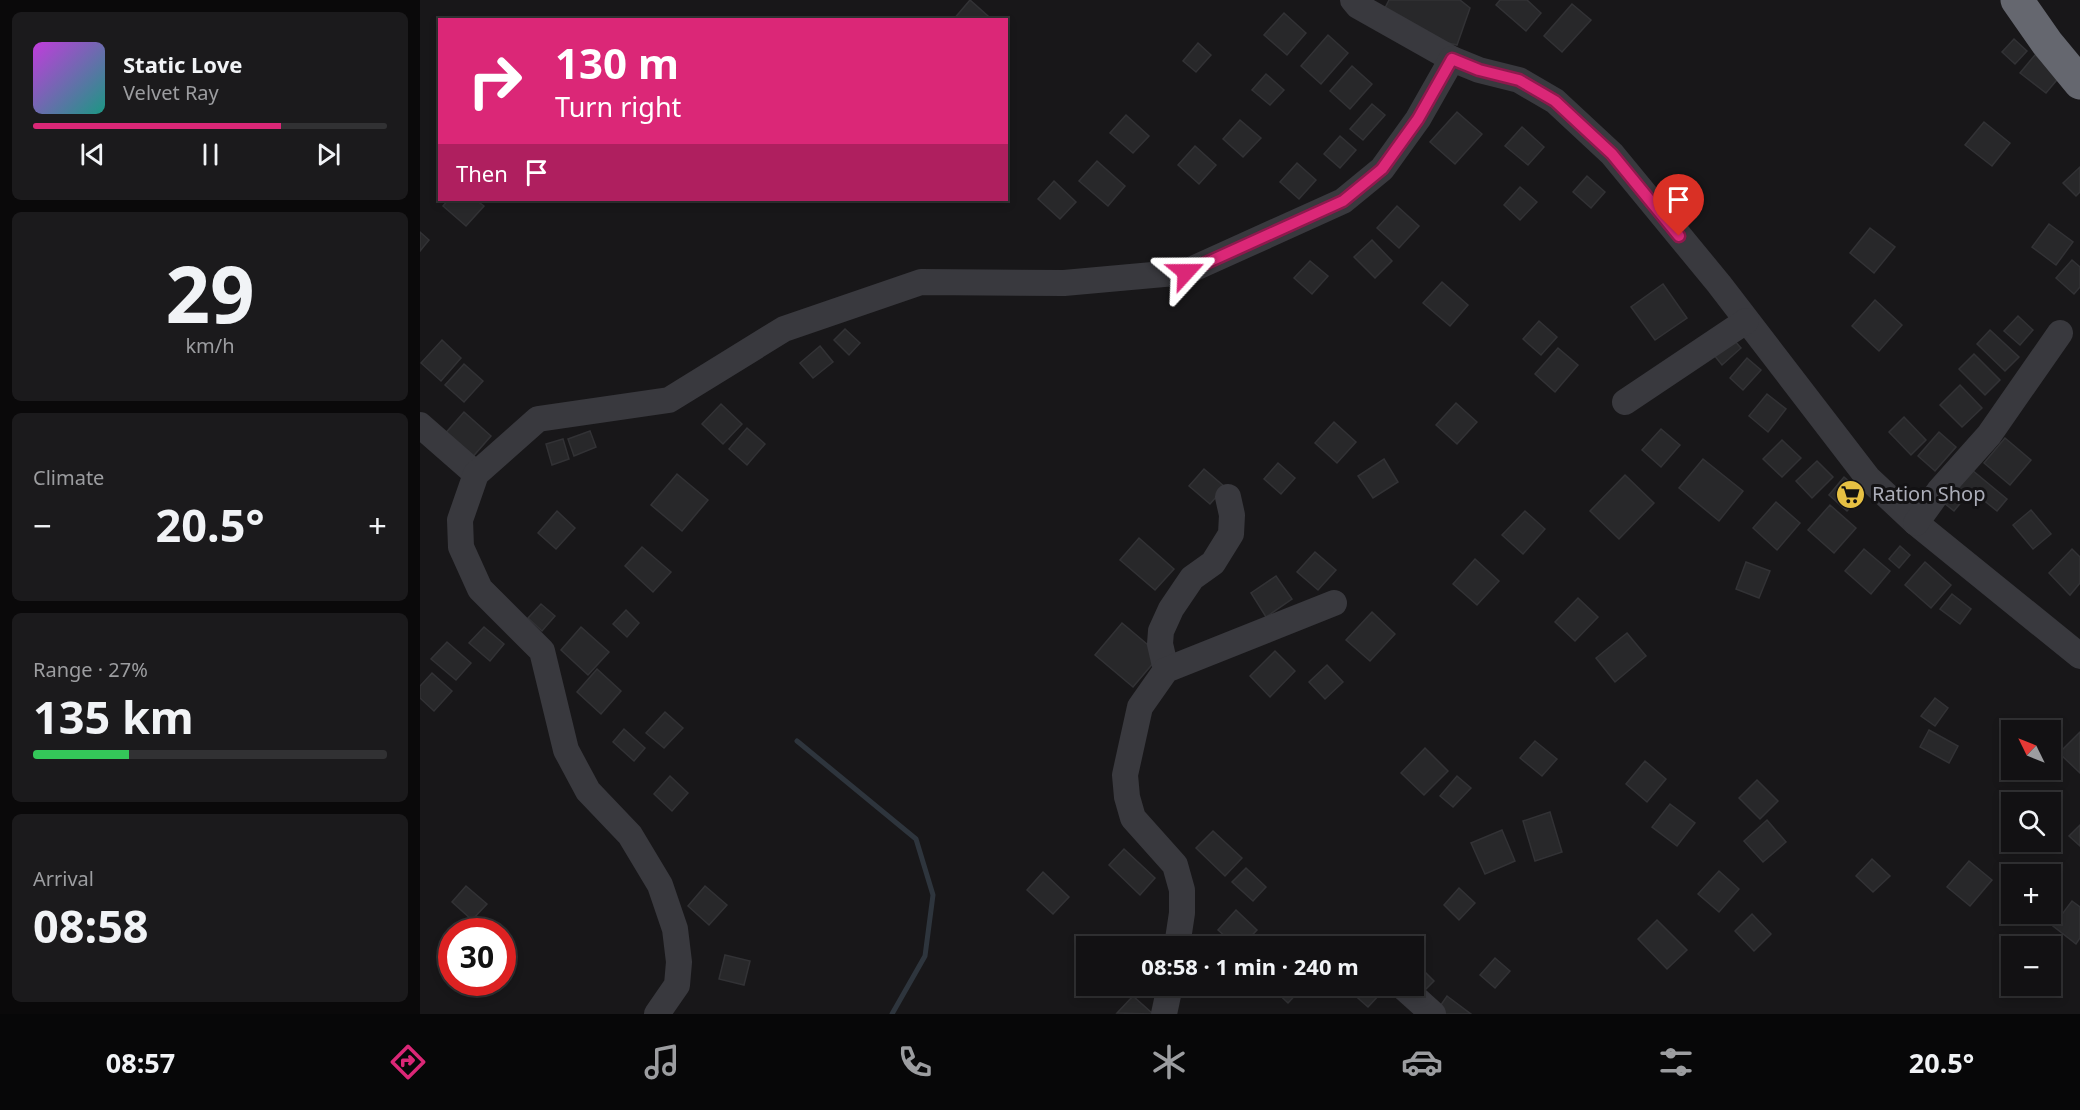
<!DOCTYPE html>
<meta charset="utf-8">
<style>
:root{--surface:#121113;--page:#1b1a1c;--text:#f1f3f6;--muted:#9c9da0;--line:#313133;--accent:#db2777}
body{margin:0;font-family:"Noto Sans",sans-serif;background:var(--page);color:var(--text);height:100vh;display:flex;flex-direction:column;font-size:22px;white-space:nowrap}
*{box-sizing:border-box;margin:0}
p{font-size:20px;color:var(--muted)}
.icon{flex:none;width:33px;height:33px;fill:none;stroke:currentColor;stroke-width:2;stroke-linecap:round;stroke-linejoin:round}
.map{position:relative;flex:1;overflow:hidden}
.panel{display:flex;flex-direction:column;gap:12px;padding:12px;background:#0a090a;width:420px}
.panel>*{flex:none}
.banner{position:absolute;left:18px;top:18px;width:570px;height:183px;border-radius:0px;box-shadow:0 3px 9px #0003,0 0 0 2px var(--line);background:#db2777;color:#fff;overflow:hidden}
.needle{width:39px;rotate:313deg}
.tools{position:absolute;left:1581px;top:720px;display:grid;gap:12px}
.tools a{display:grid;place-items:center;width:60px;height:60px;border-radius:0px;background:var(--surface);box-shadow:0 3px 9px #0003,0 0 0 2px var(--line);font-size:30px}
.speed{position:absolute;left:18px;top:918px;display:flex;gap:12px;font-size:30px;font-weight:700;text-align:center}
.speed>*{display:grid;place-content:center;width:78px;height:78px;border-radius:50%;background:var(--surface);box-shadow:0 3px 9px #0003,0 0 0 2px var(--line);line-height:1}
.speed .limit{border:9px solid #d22;background:#fff;color:#111}
.pin{position:absolute;display:grid;place-items:center;width:51px;height:51px;color:#fff;margin:-62px -26px;border-radius:50% 50% 50% 0;rotate:-45deg;box-shadow:0 0 6px #0007}
.pin .icon{rotate:45deg}
.me{position:absolute;width:66px;margin:-33px;rotate:66deg;stroke-linejoin:round;filter:drop-shadow(0 0 4px #0008)}
.turn{display:flex;align-items:center;gap:21px;height:126px;padding:0 18px;font-size:27px}
.turn .icon{width:78px;height:78px;stroke-width:2.5}
.turn b{display:block;font-size:42px;line-height:51px}
.then{display:flex;align-items:center;height:57px;padding:0 18px;background:#0003;gap:12px;font-size:22px}
.big{font-size:45px;font-weight:700;line-height:1.1}
.panel .widget{flex:1;display:flex;flex-direction:column;justify-content:center;gap:9px;min-width:0;padding:0 21px;border-radius:9px;background:var(--page)}
.panel .dial{align-items:center;gap:0}
.dial b{font-size:78px;line-height:1}
.song{display:flex;align-items:center;gap:18px}
.cover{width:72px;height:72px;border-radius:9px;background:linear-gradient(135deg,hsl(290 70% 55%),hsl(170 70% 35%))}
.played{height:6px;border-radius:3px;background:linear-gradient(90deg,var(--accent) 70%,var(--line) 70%)}
.keys{display:flex;justify-content:space-around;direction:ltr}
.heat{display:flex;justify-content:space-between;align-items:center;font-size:33px;direction:ltr}
.charge{height:9px;border-radius:4px;background:linear-gradient(90deg,#34c759 27%,var(--line) 0)}
.trip{position:absolute;left:656px;top:936px;width:348px;height:60px;border-radius:0px;background:var(--surface);box-shadow:0 3px 9px #0003,0 0 0 2px var(--line);font-weight:700;line-height:60px;text-align:center}
.tabs{display:flex;height:96px;justify-content:space-around;align-items:center;background:#070708;color:var(--muted)}
.tabs .icon{width:42px;height:42px}
.tabs .selected{color:var(--accent)}
.tabs b{font-size:27px;color:var(--text)}
main{display:flex;flex:1;min-height:0}
.map>svg:first-child{display:block}
</style>
<main>
<section class="panel">
<div class="widget">
<div class="song"><i class="cover"></i><div><b>Static Love</b><p>Velvet Ray</p></div></div>
<div class="played"></div>
<div class="keys"><svg class="icon" aria-label="previous" viewBox="0 0 24 24"><path d="M18 5L8 12l10 7zM5 5v14"/></svg><svg class="icon" aria-label="pause" viewBox="0 0 24 24"><path d="M8 5v14M16 5v14"/></svg><svg class="icon" aria-label="next" viewBox="0 0 24 24"><path d="M6 5l10 7-10 7zM19 5v14"/></svg></div>
</div>
<div class="widget dial"><b>29</b><p>km/h</p></div>
<div class="widget"><p>Climate</p>
<div class="heat"><a>−</a><b class="big">20.5°</b><a>+</a></div>
</div>
<div class="widget"><p>Range · 27%</p><b class="big">135 km</b><div class="charge"></div></div>
<div class="widget"><p>Arrival</p><b class="big">08:58</b></div>
</section>
<div class="map">
<svg width="1660" height="1014" viewBox="0 0 1660 1014">
<rect width="100%" height="100%" fill="#181719"/>
<g fill="none" stroke-linecap="round" stroke-linejoin="round">
<path stroke="#2e353d" stroke-width="5" d="M377 741 496 839 513 895 505 956 472 1014"/>
</g>
<g fill="#28282a" stroke="#323235" stroke-width="1.5">
<path d="M550 0 568 16 564 20H533Z"/>
<path d="M969 0H1040L1050 8 1037 45 1010 39 963 12Z"/>
<path d="M1080 0H1107L1121 13 1106 31 1076 5Z"/>
<path d="M1152 4 1171 20 1142 52 1124 36Z"/>
<path d="M864 13 886 33 867 55 844 35Z"/>
<path d="M908 35 928 53 901 84 881 66Z"/>
<path d="M1594 39 1607 51 1595 64 1582 52Z"/>
<path d="M778 43 791 55 776 72 763 61Z"/>
<path d="M1615 55 1641 75 1626 93 1600 73Z"/>
<path d="M932 66 952 84 930 109 910 91Z"/>
<path d="M846 74 864 90 850 105 832 90Z"/>
<path d="M952 104 965 115 943 140 930 129Z"/>
<path d="M1037 112 1062 134 1035 164 1010 142Z"/>
<path d="M706 115 729 136 713 153 690 133Z"/>
<path d="M820 120 841 138 823 157 803 139Z"/>
<path d="M1564 122 1590 143 1572 166 1545 145Z"/>
<path d="M1102 127 1124 147 1108 165 1085 146Z"/>
<path d="M920 136 936 150 920 168 904 154Z"/>
<path d="M775 146 796 165 779 184 758 165Z"/>
<path d="M677 161 705 186 688 206 659 181Z"/>
<path d="M877 163 896 180 879 199 860 182Z"/>
<path d="M1660 167V192L1656 196 1643 183Z"/>
<path d="M1167 176 1185 192 1171 208 1153 192Z"/>
<path d="M634 181 656 202 640 219 618 199Z"/>
<path d="M1100 187 1117 202 1100 220 1084 205Z"/>
<path d="M28 200H56L64 206 46 226 23 206Z"/>
<path d="M977 206 999 226 979 248 957 228Z"/>
<path d="M1629 224 1653 242 1636 265 1612 247Z"/>
<path d="M1450 228 1475 247 1454 273 1430 253Z"/>
<path d="M0 232 9 240 0 251Z"/>
<path d="M952 240 972 261 955 278 934 257Z"/>
<path d="M1652 260 1660 267V287L1654 294 1636 278Z"/>
<path d="M890 261 908 276 892 294 874 278Z"/>
<path d="M1022 282 1048 305 1030 326 1003 303Z"/>
<path d="M1243 284 1267 318 1235 340 1211 307Z"/>
<path d="M1455 300 1482 325 1459 351 1432 326Z"/>
<path d="M1598 316 1613 330 1600 345 1584 331Z"/>
<path d="M1119 321 1137 337 1121 355 1103 339Z"/>
<path d="M425 329 440 343 429 355 414 340Z"/>
<path d="M1570 330 1599 357 1585 371 1557 344Z"/>
<path d="M1313 339 1321 348 1302 365 1294 355Z"/>
<path d="M22 340 41 358 21 381 1 363Z"/>
<path d="M400 346 413 362 393 378 380 363Z"/>
<path d="M1138 348 1158 365 1135 392 1115 374Z"/>
<path d="M1554 354 1580 380 1565 395 1539 369Z"/>
<path d="M1327 358 1341 370 1323 390 1310 378Z"/>
<path d="M44 364 63 381 44 402 25 385Z"/>
<path d="M1540 385 1562 408 1542 427 1520 405Z"/>
<path d="M1347 394 1366 409 1348 432 1329 416Z"/>
<path d="M1036 403 1057 422 1037 444 1016 425Z"/>
<path d="M301 404 322 424 303 444 282 424Z"/>
<path d="M44 412 71 436 50 460 23 436Z"/>
<path d="M1484 417 1506 440 1491 455 1469 432Z"/>
<path d="M914 422 936 442 917 463 895 443Z"/>
<path d="M327 428 345 444 327 465 309 449Z"/>
<path d="M1241 429 1260 445 1241 467 1222 450Z"/>
<path d="M170 431 176 447 154 456 148 439Z"/>
<path d="M1519 432 1536 447 1515 471 1498 456Z"/>
<path d="M1585 438 1611 460 1590 485 1564 463Z"/>
<path d="M143 439 149 459 132 465 126 444Z"/>
<path d="M1362 440 1381 458 1362 477 1343 459Z"/>
<path d="M964 459 978 482 953 498 938 476Z"/>
<path d="M1283 459 1323 491 1299 521 1259 488Z"/>
<path d="M1397 461 1413 477 1392 498 1376 481Z"/>
<path d="M858 463 875 478 861 494 844 479Z"/>
<path d="M784 469 805 487 790 504 769 486Z"/>
<path d="M1552 470 1587 499 1577 511 1551 490 1534 511 1524 503Z"/>
<path d="M257 474 288 500 262 531 231 505Z"/>
<path d="M1205 475 1234 503 1199 539 1170 511Z"/>
<path d="M1424 477 1443 493 1427 511 1409 495Z"/>
<path d="M1356 502 1380 523 1357 550 1333 528Z"/>
<path d="M1410 505 1436 528 1414 553 1388 530Z"/>
<path d="M1611 510 1631 534 1613 549 1593 525Z"/>
<path d="M137 511 155 528 136 549 118 533Z"/>
<path d="M1105 511 1125 529 1103 554 1082 535Z"/>
<path d="M719 538 754 569 735 590 700 560Z"/>
<path d="M1480 546 1490 555 1479 568 1469 559Z"/>
<path d="M222 547 251 572 233 592 205 566Z"/>
<path d="M1444 549 1470 571 1451 594 1425 571Z"/>
<path d="M1652 549 1660 557V583L1650 595 1629 573Z"/>
<path d="M895 552 916 570 898 590 877 572Z"/>
<path d="M1055 559 1079 581 1057 605 1033 584Z"/>
<path d="M1326 562 1350 571 1339 598 1316 589Z"/>
<path d="M1505 562 1531 585 1511 608 1485 585Z"/>
<path d="M856 576 872 599 846 617 831 593Z"/>
<path d="M1532 594 1551 609 1540 624 1520 609Z"/>
<path d="M1158 598 1178 617 1155 641 1135 622Z"/>
<path d="M121 604 135 616 122 631 108 618Z"/>
<path d="M206 610 219 623 207 637 193 624Z"/>
<path d="M952 612 975 634 950 661 926 640Z"/>
<path d="M702 623 740 655 713 687 675 655Z"/>
<path d="M64 627 84 644 70 661 49 643Z"/>
<path d="M161 627 189 652 168 675 141 650Z"/>
<path d="M1207 633 1226 656 1195 682 1176 658Z"/>
<path d="M27 642 51 663 36 680 11 659Z"/>
<path d="M855 651 875 671 850 697 830 676Z"/>
<path d="M907 665 923 682 905 699 889 682Z"/>
<path d="M177 669 201 691 181 714 157 692Z"/>
<path d="M12 673 32 691 14 711 0 698V686Z"/>
<path d="M1515 698 1528 708 1515 726 1501 716Z"/>
<path d="M245 712 263 728 244 748 226 733Z"/>
<path d="M204 729 225 748 214 761 193 742Z"/>
<path d="M1509 730 1538 746 1529 763 1500 747Z"/>
<path d="M1660 732V773L1639 753Z"/>
<path d="M1115 741 1137 759 1122 776 1100 758Z"/>
<path d="M1005 748 1028 771 1004 795 981 773Z"/>
<path d="M1225 761 1246 779 1227 802 1206 784Z"/>
<path d="M250 776 268 793 252 811 234 794Z"/>
<path d="M1037 776 1051 788 1033 807 1020 796Z"/>
<path d="M1337 780 1358 801 1340 819 1319 798Z"/>
<path d="M1250 804 1275 823 1257 846 1232 827Z"/>
<path d="M1130 812 1142 852 1115 861 1103 821Z"/>
<path d="M1347 820 1366 842 1343 862 1324 841Z"/>
<path d="M1660 825V846L1649 836Z"/>
<path d="M1082 830 1095 861 1065 874 1051 843Z"/>
<path d="M793 831 822 858 805 876 776 848Z"/>
<path d="M704 849 735 878 720 895 689 865Z"/>
<path d="M1452 859 1470 876 1453 892 1436 876Z"/>
<path d="M1549 861 1572 880 1550 906 1527 887Z"/>
<path d="M826 868 846 887 833 901 812 882Z"/>
<path d="M1299 871 1319 889 1299 912 1278 894Z"/>
<path d="M623 872 649 897 633 914 607 890Z"/>
<path d="M46 886 67 904 52 920 32 902Z"/>
<path d="M285 886 307 905 289 925 268 906Z"/>
<path d="M1039 888 1055 903 1039 920 1024 905Z"/>
<path d="M1652 901 1660 907V938L1656 944 1633 926Z"/>
<path d="M816 910 837 930 822 946H816L798 930Z"/>
<path d="M1332 914 1351 934 1334 951 1315 931Z"/>
<path d="M1237 920 1267 950 1247 969 1218 939Z"/>
<path d="M305 955 330 961 324 985 299 979Z"/>
<path d="M1075 958 1090 971 1075 988 1060 975Z"/>
<path d="M1004 971 1014 981 1001 994 993 981Z"/>
<path d="M850 986H884L868 1003Z"/>
<path d="M936 986H950L960 994 948 1007 930 991Z"/>
<path d="M713 996 732 1013 731 1014 697 1013Z"/>
<path d="M1027 996 1051 1014H1025L1018 1009Z"/>
</g>
<g fill="none" stroke-linecap="round" stroke-linejoin="round">
<g stroke="#39393e" stroke-width="26">
<path d="M933 0 938 6 1032 59 1059 70 1099 80 1135 101 1192 154 1299 284 1448 478 1496 523 1660 656"/>
<path d="M1205 402 1326 321"/>
<path d="M0 425 56 474"/>
<path d="M1496 523 1519 491 1569 435 1640 333"/>
<path d="M746 670 740 644 741 631 751 609 772 578 793 563 811 534 812 515 808 497"/>
<path d="M757 946 762 913V890L755 865 713 818 707 797 705 775 720 707 746 670 914 603"/>
<path d="M982 986 1013 1014"/>
<path d="M237 1014 257 985 259 962 255 929 240 885 210 835 168 791 146 750 122 651 60 589 41 547 40 520 56 474 118 419 249 400 364 329 501 282 644 283 766 272 923 201 962 169 998 119 1032 59"/>
<path d="M744 1014 750 986"/>
</g>
<path stroke="#65676f" stroke-width="33" d="M1597 0 1627 43 1660 83"/>
</g>
<g fill="none" stroke-linecap="round" stroke-linejoin="round">
<defs>
<path id="route" d="M766 272 923 201 962 169 998 119 1032 59 1059 70 1099 80 1135 101 1192 154 1259 236"/>
</defs>
<use href="#route" stroke="#8e194d" stroke-width="15"/>
<use href="#route" stroke="#db2777" stroke-width="10"/>
</g>
<defs>
<symbol id="supermarket-disc" viewBox="-11 -11 22 22"><circle r="9.5" fill="#e6c043" stroke="#131214"/><path d="M-6-5.5h2.5l.6 2H6L4.5 2H-2.5L-4.4-4H-6ZM-1.5 3.2a1.3 1.3 0 1 0 .1 0ZM3 3.2a1.3 1.3 0 1 0 .1 0Z" fill="#111"/></symbol>
</defs>
<g fill-rule="evenodd">
<use href="#supermarket-disc" x="1414" y="478" width="33" height="33"/>
</g>
<g text-anchor="middle" stroke-width="6" stroke-linejoin="round" paint-order="stroke">
<g font-size="20" fill="#abadb8" stroke="#131214" text-anchor="start">
<text x="1452" y="501">Ration Shop</text>
</g>
</g>
</svg>
<div class="tools">
<a><svg class="needle" viewBox="-14 -14 28 28"><path d="M0-13l5 13h-10z" fill="#e53935"/><path d="M0 13l5-13h-10z" fill="#9c9da0"/></svg></a>
<a><svg class="icon" aria-label="search" viewBox="0 0 24 24"><circle cx="10" cy="10" r="6"/><path d="M15 15l6 6"/></svg></a>
<a>+</a>
<a>−</a>
</div>
<div class="speed"><div class="limit">30</div></div>
<div class="pin" style="left:1259px;top:236px;background:#d93025"><svg class="icon" aria-label="arrive" viewBox="0 0 24 24"><path d="M6 21V4h12l-3 4 3 4H6"/></svg></div>
<svg class="me" style="left:766px;top:272px" viewBox="-20 -20 40 40"><path d="M0-17L14 15 0 8-14 15z" fill="#db2777" stroke="#fff" stroke-width="4"/></svg>
<div class="trip">08:58 · 1 min · 240 m</div>
<div class="banner">
<div class="turn"><svg class="icon" aria-label="right" viewBox="0 0 24 24"><path d="M7 20v-9h11M14 6l5 5-5 5"/></svg><div><b>130 m</b>Turn right</div></div>
<div class="then">Then<svg class="icon" aria-label="arrive" viewBox="0 0 24 24"><path d="M6 21V4h12l-3 4 3 4H6"/></svg></div>
</div>
</div>
</main>
<nav class="tabs">
<b>08:57</b>
<svg class="icon selected" aria-label="directions" viewBox="0 0 24 24"><path d="M12 3l9 9-9 9-9-9zM9 14v-3h6M13 9l2 2-2 2"/></svg>
<svg class="icon" aria-label="music" viewBox="0 0 24 24"><path d="M9 18V5l10-2v13"/><circle cx="6" cy="18" r="3"/><circle cx="16" cy="16" r="3"/></svg>
<svg class="icon" aria-label="phone" viewBox="0 0 24 24"><path d="M5 4h4l2 5-3 2q2 4 5 5l2-3 5 2v4C11 20 4 13 5 4z"/></svg>
<svg class="icon" aria-label="climate" viewBox="0 0 24 24"><path d="M12 3v18M4 7l16 10M4 17L20 7"/></svg>
<svg class="icon" aria-label="car" viewBox="0 0 24 24"><path d="M5 17H2v-5l4-1 3-4h7l3 4 3 1v5h-3M9 17h6M6 11h13"/><circle cx="7" cy="17" r="2"/><circle cx="17" cy="17" r="2"/></svg>
<svg class="icon" aria-label="filters" viewBox="0 0 24 24"><path d="M4 7h16M4 17h16"/><circle cx="9" cy="7" r="2"/><circle cx="15" cy="17" r="2"/></svg>
<b>20.5°</b>
</nav>
